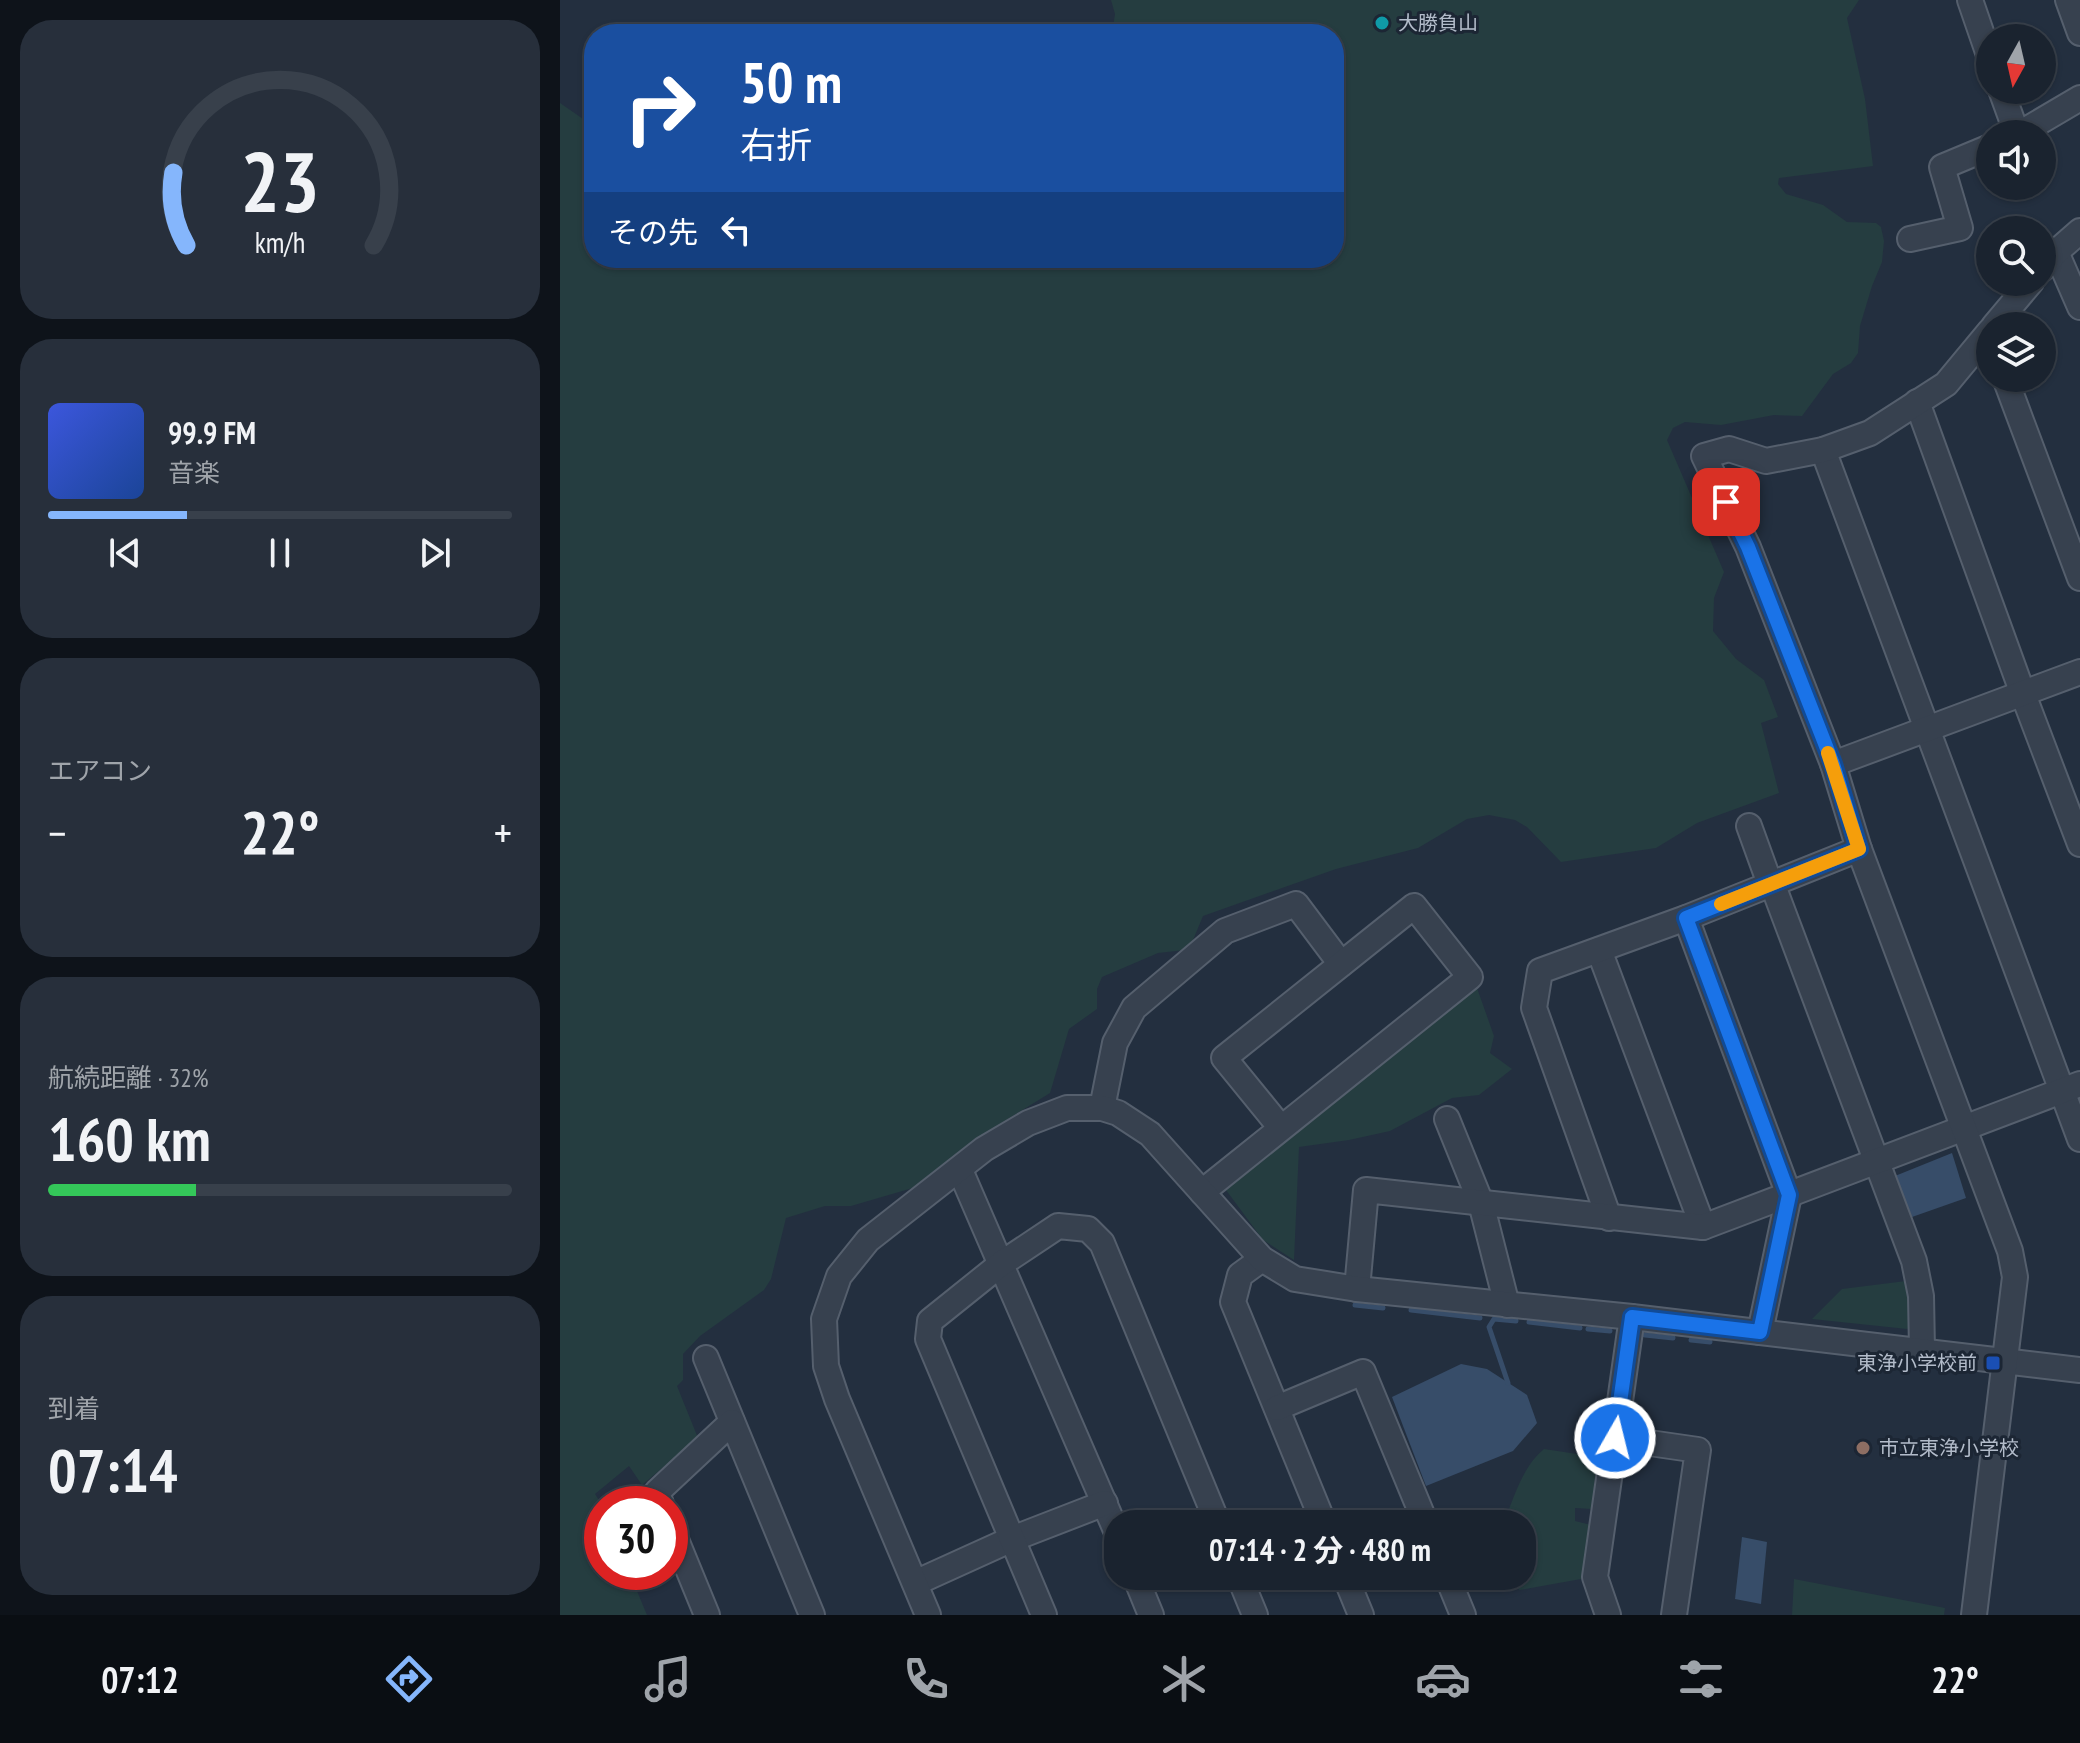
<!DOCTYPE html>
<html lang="ja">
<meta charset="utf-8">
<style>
:root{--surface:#1a232f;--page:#272f3b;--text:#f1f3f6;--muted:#9fa4aa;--line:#38404b;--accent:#85b6fc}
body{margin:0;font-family:"PT Sans Narrow","Noto Sans JP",sans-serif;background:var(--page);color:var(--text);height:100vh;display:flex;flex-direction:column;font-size:30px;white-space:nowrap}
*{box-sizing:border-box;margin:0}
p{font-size:26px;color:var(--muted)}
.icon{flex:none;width:44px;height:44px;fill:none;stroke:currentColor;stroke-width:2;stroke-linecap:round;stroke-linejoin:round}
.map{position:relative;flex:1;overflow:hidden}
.details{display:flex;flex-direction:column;gap:20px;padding:20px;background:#0e131a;width:560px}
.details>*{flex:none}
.hud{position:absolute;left:24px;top:24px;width:760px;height:244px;border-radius:32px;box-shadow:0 2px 6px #0004,0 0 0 2px var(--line);background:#1a4fa0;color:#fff;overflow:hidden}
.needle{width:52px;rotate:188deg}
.buttons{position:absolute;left:1416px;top:24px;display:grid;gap:16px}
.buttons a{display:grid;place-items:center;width:80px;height:80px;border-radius:50%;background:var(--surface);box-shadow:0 2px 6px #0004,0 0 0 2px var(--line);font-size:40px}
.speed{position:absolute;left:24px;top:1486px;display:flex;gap:16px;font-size:40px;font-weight:700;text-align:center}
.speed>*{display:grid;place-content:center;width:104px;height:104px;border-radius:50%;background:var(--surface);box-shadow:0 2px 6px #0004,0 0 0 2px var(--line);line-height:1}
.speed .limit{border:12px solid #d22;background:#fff;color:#111}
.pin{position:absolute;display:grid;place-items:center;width:68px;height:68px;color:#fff;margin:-34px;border-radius:16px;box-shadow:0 4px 12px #0006}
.me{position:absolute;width:88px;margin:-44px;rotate:8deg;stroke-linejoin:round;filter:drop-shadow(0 0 6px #0008)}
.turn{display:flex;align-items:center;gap:28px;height:168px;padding:0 24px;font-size:36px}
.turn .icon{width:104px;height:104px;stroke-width:2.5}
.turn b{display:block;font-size:56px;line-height:68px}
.then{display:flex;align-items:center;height:76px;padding:0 24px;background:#0003;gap:16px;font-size:30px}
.big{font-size:60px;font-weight:700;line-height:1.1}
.details .card{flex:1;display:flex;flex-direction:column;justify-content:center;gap:12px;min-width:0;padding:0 28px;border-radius:32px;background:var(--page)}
.details .dial{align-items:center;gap:0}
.dial svg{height:208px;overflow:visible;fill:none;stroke:var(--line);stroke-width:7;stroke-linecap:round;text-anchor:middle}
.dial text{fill:var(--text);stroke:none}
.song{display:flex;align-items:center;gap:24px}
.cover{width:96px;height:96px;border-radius:12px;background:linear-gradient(135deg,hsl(230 70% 55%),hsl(220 70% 35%))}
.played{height:8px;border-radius:4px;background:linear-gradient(90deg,var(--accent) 30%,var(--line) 30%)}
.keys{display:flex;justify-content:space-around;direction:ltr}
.heat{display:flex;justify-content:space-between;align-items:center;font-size:44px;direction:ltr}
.charge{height:12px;border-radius:6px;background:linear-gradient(90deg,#34c759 32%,var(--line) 0)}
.trip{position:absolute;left:544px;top:1510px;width:432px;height:80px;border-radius:32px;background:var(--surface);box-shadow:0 2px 6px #0004,0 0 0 2px var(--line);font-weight:700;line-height:80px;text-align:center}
.tab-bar{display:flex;height:128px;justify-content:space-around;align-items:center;background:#0a0e13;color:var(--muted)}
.tab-bar .icon{width:56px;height:56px}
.tab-bar .current{color:var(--accent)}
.tab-bar b{font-size:36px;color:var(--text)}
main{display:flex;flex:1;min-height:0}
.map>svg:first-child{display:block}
</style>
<main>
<section class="details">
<div class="card dial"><svg viewBox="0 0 100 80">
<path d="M14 69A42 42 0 1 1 86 69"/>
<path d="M14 69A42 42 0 0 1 9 41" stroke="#85b6fc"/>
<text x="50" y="56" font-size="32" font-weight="700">23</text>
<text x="50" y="72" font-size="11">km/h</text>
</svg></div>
<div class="card">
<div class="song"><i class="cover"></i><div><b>99.9 FM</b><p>音楽</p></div></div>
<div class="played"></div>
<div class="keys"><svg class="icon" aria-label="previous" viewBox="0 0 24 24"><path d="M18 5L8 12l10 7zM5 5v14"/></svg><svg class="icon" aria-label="pause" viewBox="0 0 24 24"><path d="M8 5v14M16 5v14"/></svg><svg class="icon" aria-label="next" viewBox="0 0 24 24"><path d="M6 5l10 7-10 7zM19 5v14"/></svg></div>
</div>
<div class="card"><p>エアコン</p>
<div class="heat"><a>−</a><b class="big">22°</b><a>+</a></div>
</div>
<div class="card"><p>航続距離 · 32%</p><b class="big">160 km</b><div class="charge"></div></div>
<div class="card"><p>到着</p><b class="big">07:14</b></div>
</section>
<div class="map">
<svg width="1520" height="1615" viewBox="0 0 1520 1615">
<rect width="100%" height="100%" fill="#232f3f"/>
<g fill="#253d40">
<path d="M551 0H1299L1287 18 1305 99 1313 166 1219 178 1218 184 1226 194 1263 205 1287 222 1316 223 1321 227 1324 241 1322 262 1312 286 1300 326 1298 353 1291 363 1273 374 1242 416 1214 415 1161 425 1125 422 1113 428 1107 440 1164 572 1154 598 1153 631 1176 659 1204 680 1218 717 1201 723 1219 793 1137 823 1096 848 1001 862 967 827 955 820 929 815 907 819 858 848 776 869 643 916 633 940 625 950 598 953 542 977 537 989V1009L509 1029 490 1093 422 1135 356 1187 291 1206H265L226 1218 211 1279 204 1290 140 1336 123 1354V1380L117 1386 138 1438 82 1485 69 1466 35 1494 42 1505V1572H69L87 1615H0V103L26 121 34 123V258H774V34H552L555 14Z"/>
<path d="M917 988 934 1036 930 1053 952 1069 919 1095 892 1098 830 1131 789 1140 739 1147 734 1260 703 1240 666 1190Z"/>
<path d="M1346 1281 1350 1301 1351 1327 1347 1329 1252 1319 1282 1289Z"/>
<path d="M984 1449 1037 1457 1032 1509 1015 1508V1521L1031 1525 1029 1566 1021 1579 960 1590 937 1578V1576H962V1524H943C954 1498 962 1467 984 1449Z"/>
<path d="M1234 1579 1385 1608 1384 1615H1232Z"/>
</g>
<g fill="#374d69">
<path d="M1392 1153 1406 1198 1352 1217 1335 1176Z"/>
<path d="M901 1364 927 1369 967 1395 977 1423 953 1451 866 1486 832 1397Z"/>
<path d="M1182 1537 1207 1542 1201 1604 1175 1599Z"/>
</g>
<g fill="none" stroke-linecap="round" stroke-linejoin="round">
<g stroke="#374d69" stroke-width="5">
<path d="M795 1305 823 1308"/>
<path d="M851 1310 920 1318"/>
<path d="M969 1322 1020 1328"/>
<path d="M1028 1329 1050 1331"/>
<path d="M1085 1335 1113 1338"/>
<path d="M1131 1340 1150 1342"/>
<path d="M948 1383 929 1327 934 1319 956 1321"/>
</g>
<defs>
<g id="minor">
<path d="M1410 0 1430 58"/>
<path d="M1508 0 1520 33"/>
<path d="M1441 90 1457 134"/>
<path d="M1459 134 1520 98"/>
<path d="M1350 239 1400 228 1382 167 1430 147"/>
<path d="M1496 252 1520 307"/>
<path d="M1482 269 1496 252 1520 231"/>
<path d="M1434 326 1471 282"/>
<path d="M1445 378 1520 578"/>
<path d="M1357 402 1463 694 1520 844"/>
<path d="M1263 450 1520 1139"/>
<path d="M1273 764 1520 672"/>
<path d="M1189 826 1210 884"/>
<path d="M1212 883 1354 1261 1361 1296 1362 1350"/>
<path d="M1126 918 1229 1195 1200 1332"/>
<path d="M1039 950 1143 1227"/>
<path d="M542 1108 555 1043 574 1008 665 931 736 904 781 964"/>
<path d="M887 1119 921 1203 947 1305"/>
<path d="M400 1170 558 1535"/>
<path d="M642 1192 910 977 854 906 664 1058 721 1128"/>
<path d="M1049 1218 974 1008 980 971 1126 918 1299 849"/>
<path d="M702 1259 680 1275 673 1302 764 1524"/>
<path d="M797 1289 806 1190 1143 1227 1520 1084"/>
<path d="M146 1358 252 1615"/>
<path d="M717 1408 803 1372 866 1524"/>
<path d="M1055 1438 1138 1450 1114 1615"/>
<path d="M101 1504 97 1492 172 1422"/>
<path d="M110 1525 147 1615"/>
<path d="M575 1576 591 1615"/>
<path d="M679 1576 695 1615"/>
<path d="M785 1576 801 1615"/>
<path d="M887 1576 903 1615"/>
<path d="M355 1583 452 1539 545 1503"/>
<path d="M368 1615 277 1399 266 1366 264 1319 279 1276 308 1240 424 1149 468 1123 507 1108H542L558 1113 590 1134 702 1259 735 1279 797 1289 1072 1317 1520 1370"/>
<path d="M484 1615 368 1339 370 1321 441 1264 498 1226 528 1229 542 1243 658 1524"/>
<path d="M1048 1615 1035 1577 1072 1317"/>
<path d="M1414 1615 1455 1277 1450 1251 1299 849 1273 764 1188 547 1144 456 1169 449 1206 461 1263 450 1310 433 1386 384 1430 331"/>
</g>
</defs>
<use href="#minor" stroke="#555f6d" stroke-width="28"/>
<use href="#minor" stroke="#37414f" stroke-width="24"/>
</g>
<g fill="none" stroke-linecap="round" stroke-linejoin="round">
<defs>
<path id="route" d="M1055 1438 1072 1317 1200 1332 1229 1195 1126 918 1299 849 1273 764 1188 547 1166 502"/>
</defs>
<use href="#route" stroke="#114b97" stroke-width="20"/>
<use href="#route" stroke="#1a73e8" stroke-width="14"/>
<path stroke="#f59e0b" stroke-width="14" d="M1161 904 1299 849 1268 753"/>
</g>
<circle fill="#0f9aa8" stroke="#1c2634" stroke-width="3" cx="822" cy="23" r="8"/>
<rect fill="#1a4fb4" stroke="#1c2634" stroke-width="3" x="1425" y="1355" width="16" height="16" rx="4"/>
<circle fill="#8d6e63" stroke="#1c2634" stroke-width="3" cx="1303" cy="1448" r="8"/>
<g text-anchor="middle" stroke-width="6" stroke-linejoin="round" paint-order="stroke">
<g font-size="20" fill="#b3bcca" stroke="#1c2634" text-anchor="start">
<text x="838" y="30">大勝負山</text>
<text x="1417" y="1370" text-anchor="end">東浄小学校前</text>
<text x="1319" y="1455">市立東浄小学校</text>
</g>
</g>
</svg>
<div class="buttons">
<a><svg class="needle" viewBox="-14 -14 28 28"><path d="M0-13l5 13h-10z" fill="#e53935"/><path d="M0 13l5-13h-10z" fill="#9fa4aa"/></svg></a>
<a><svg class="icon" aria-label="sound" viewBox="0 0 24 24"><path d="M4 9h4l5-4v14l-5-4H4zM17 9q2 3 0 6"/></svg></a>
<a><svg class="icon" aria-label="search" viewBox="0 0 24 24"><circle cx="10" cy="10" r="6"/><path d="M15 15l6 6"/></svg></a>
<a><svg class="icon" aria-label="layers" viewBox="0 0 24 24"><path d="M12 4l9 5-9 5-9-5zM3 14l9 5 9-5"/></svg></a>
</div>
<div class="speed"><div class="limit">30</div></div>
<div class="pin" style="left:1166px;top:502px;background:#d93025"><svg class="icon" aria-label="arrive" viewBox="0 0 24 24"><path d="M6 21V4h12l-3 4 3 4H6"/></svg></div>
<svg class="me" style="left:1055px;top:1438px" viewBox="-20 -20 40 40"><circle r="17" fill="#1a73e8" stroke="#fff" stroke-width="3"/><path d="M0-11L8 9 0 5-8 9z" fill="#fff"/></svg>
<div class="trip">07:14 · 2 分 · 480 m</div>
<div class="hud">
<div class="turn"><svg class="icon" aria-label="right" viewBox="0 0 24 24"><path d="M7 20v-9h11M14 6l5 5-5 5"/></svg><div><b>50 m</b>右折</div></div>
<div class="then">その先<svg class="icon" aria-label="left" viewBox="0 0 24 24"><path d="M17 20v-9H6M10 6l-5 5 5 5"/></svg></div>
</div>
</div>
</main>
<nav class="tab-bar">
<b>07:12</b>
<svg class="icon current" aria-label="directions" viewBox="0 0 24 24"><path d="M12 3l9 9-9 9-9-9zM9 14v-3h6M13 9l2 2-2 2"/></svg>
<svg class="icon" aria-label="music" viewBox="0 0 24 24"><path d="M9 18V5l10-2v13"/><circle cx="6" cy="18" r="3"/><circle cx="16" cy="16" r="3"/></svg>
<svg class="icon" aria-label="phone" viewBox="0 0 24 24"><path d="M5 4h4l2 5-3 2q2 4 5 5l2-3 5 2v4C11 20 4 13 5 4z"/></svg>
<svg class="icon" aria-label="climate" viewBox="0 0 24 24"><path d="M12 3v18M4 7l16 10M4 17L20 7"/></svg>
<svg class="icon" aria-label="car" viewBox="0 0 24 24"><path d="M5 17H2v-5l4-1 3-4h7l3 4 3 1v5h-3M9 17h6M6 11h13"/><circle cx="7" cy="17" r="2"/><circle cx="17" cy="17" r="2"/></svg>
<svg class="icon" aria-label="filters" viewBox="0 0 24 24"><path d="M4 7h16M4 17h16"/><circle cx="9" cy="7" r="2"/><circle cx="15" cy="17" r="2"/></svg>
<b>22°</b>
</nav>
